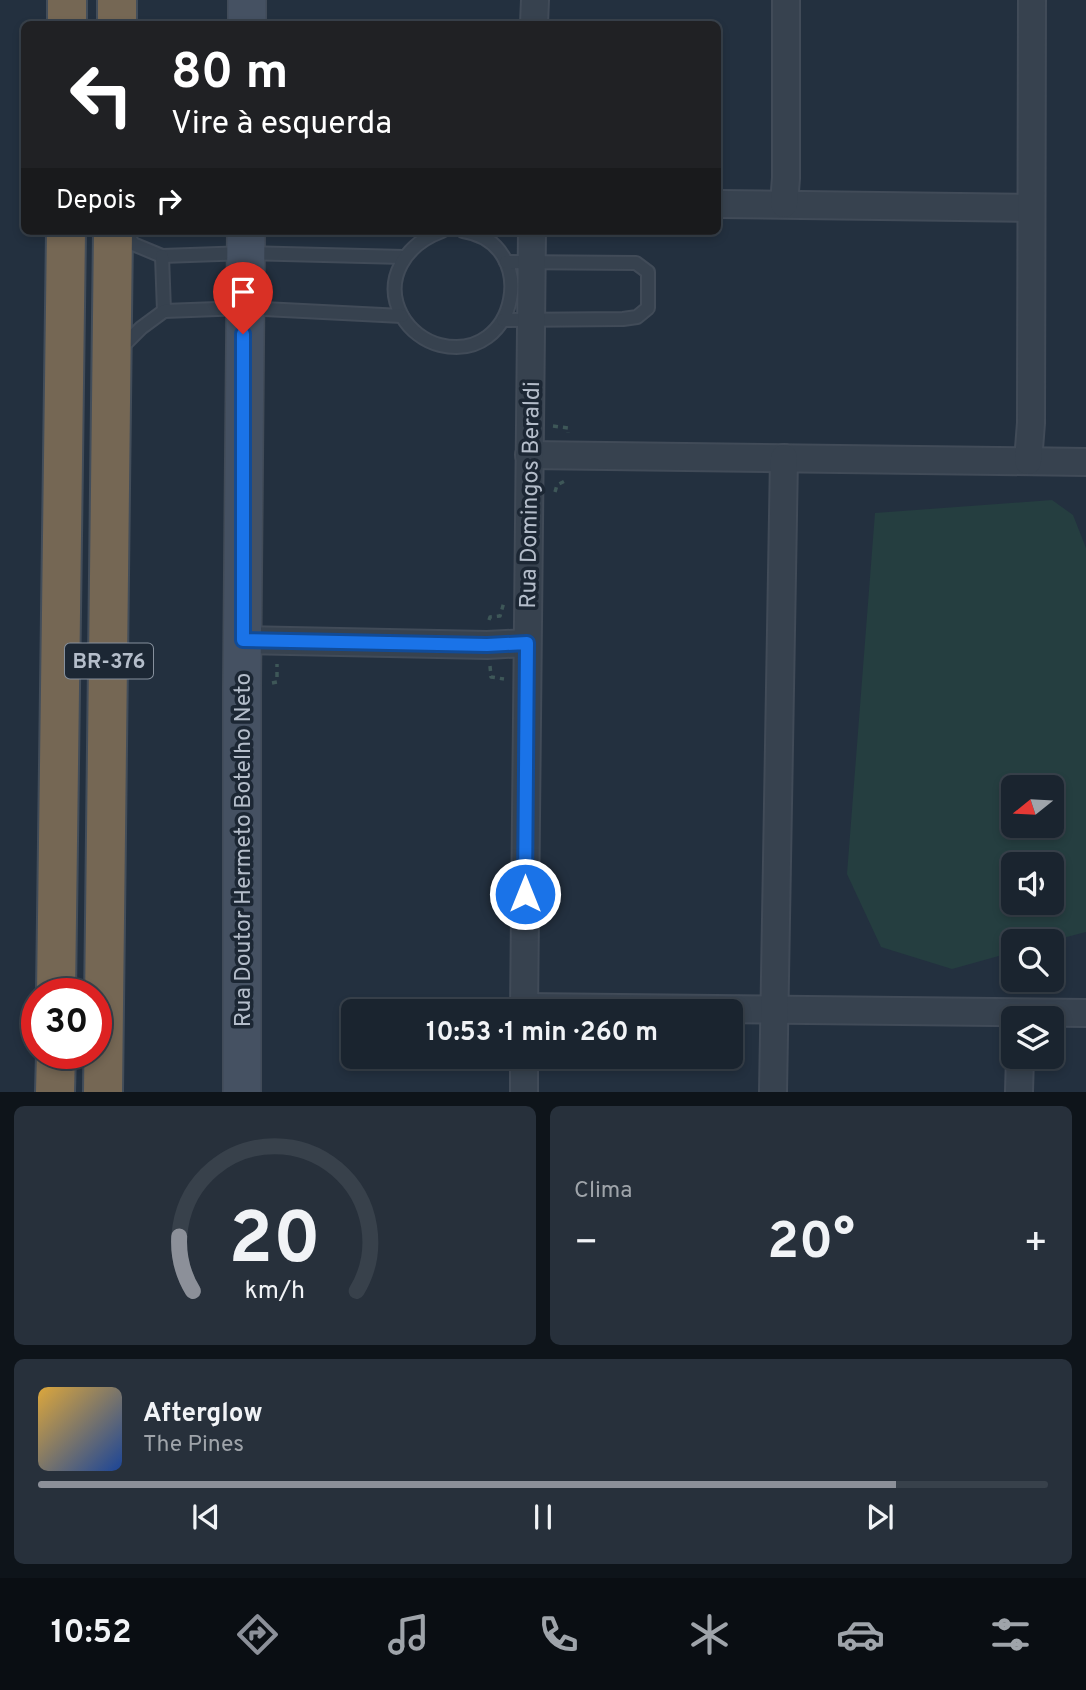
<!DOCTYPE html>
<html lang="pt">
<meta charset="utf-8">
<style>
:root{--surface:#1a242f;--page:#27303b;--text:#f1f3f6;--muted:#9fa4aa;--line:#38414b;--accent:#8c9099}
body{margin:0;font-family:Overpass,sans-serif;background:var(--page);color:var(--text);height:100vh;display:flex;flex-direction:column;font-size:26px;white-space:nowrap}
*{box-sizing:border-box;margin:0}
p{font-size:23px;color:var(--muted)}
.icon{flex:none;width:38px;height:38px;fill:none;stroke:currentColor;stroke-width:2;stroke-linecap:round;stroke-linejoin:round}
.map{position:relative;height:1092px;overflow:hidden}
.details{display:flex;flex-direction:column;gap:14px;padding:14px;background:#0e141a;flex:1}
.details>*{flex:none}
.top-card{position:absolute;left:21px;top:21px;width:700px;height:214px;border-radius:10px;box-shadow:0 4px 10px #0003,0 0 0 2px var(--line);background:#202124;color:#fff;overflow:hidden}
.needle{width:46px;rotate:252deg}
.fabs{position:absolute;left:1001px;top:775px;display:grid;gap:14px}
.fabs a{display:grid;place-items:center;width:63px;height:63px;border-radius:10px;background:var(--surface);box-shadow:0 4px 10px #0003,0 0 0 2px var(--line);font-size:35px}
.speed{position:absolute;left:21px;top:978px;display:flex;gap:14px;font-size:35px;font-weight:700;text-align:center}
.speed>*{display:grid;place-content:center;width:91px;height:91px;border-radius:50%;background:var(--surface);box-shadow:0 4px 10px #0003,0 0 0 2px var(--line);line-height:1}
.speed .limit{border:10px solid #d22;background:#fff;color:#111}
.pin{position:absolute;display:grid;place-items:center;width:60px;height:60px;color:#fff;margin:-72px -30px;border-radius:50% 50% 50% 0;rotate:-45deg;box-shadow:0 0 7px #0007}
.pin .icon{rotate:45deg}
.me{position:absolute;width:77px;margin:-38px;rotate:0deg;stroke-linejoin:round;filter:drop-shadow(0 0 5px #0008)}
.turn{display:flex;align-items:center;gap:24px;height:147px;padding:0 35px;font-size:32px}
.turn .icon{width:91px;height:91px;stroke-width:2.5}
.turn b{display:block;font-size:49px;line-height:60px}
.then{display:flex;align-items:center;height:66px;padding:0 35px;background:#0003;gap:14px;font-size:26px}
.big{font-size:52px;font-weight:700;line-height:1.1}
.details .card{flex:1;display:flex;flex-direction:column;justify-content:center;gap:10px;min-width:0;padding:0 24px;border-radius:10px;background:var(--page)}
.details .dial{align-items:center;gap:0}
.dial svg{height:182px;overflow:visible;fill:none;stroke:var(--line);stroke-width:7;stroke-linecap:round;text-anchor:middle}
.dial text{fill:var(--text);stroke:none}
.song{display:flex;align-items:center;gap:21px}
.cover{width:84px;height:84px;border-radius:10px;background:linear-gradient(135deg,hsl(40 70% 55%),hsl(220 70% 35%))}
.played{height:7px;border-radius:4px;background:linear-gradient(90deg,var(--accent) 85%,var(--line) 85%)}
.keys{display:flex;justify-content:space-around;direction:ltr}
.heat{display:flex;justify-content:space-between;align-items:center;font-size:38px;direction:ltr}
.details .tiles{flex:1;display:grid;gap:14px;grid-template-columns:1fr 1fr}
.card:last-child{grid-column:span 2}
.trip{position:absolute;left:341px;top:999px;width:402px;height:70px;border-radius:10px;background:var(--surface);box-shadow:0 4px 10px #0003,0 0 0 2px var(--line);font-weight:700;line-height:70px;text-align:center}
.tab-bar{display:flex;height:112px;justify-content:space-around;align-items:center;background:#0a0e13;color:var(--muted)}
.tab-bar .icon{width:49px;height:49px}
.tab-bar .active{color:var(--accent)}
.tab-bar b{font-size:32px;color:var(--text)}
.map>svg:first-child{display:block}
</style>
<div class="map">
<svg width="1086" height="1092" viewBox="0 0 1086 1092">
<rect width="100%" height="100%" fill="#23303f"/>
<path fill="#253e40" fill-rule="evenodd" d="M1052 500 1073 515 1086 548V932L1051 941 1013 942V952L952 969 881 947 847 874 875 513ZM1013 788H1052V826H1013ZM1013 864H1052V903H1013Z"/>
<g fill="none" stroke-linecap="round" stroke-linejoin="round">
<defs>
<g id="lane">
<path d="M125 231 133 244 162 256 247 253 404 257"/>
<path d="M442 231C406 244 382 279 402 316 410 330 424 341 440 345 518 364 541 243 463 231"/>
<path d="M162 256 164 311"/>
<path d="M503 320 623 319 637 317 648 308V272L636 263 506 262"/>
<path d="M120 349 141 328 164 311 244 308 402 316"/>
</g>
<g id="street">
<path d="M534 24 535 0"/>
<path d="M718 204 1031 208"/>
<path d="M784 204 786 178V0"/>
<path d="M529 455 1086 462"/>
<path d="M1028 461 1031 423 1032 0"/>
<path d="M243 640 487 645 527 643"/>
<path d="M524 1007 1086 1013"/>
<path d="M524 1012 532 231"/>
<path d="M524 1092V1057"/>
<path d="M773 1092 784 458"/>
<path d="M1019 1092 1020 1057"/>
</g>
<g id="secondary">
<path d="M247 24V0"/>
<path d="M242 1092V686L246 231"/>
</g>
<g id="highway">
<path d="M67 0V24"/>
<path d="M117 0V24"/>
<path d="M56 994 66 231"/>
<path d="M55 1092 56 1054"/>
<path d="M103 1092 113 231"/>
</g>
</defs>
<use href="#lane" stroke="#414b58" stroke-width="16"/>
<use href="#street" stroke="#414b58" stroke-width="30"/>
<use href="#secondary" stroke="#414b58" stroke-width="40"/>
<use href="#highway" stroke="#424d5a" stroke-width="42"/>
<g stroke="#3e5758" stroke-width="3.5" stroke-dasharray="5 5" stroke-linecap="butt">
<path d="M553 426 568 428V433"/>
<path d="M555 492 557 485 565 481"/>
<path d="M489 620 490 617 500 616 504 602"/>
<path d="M490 666 491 677 504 679"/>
<path d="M272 683 277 682V664"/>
</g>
<use href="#lane" stroke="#37424f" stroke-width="12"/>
<use href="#street" stroke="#37424f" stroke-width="26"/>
<use href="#secondary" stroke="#455162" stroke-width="37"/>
<use href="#highway" stroke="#756754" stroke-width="38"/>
</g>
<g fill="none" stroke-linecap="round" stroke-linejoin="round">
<defs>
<path id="route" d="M243 334V640L487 645 527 643 525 894"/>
</defs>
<use href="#route" stroke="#114b97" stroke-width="18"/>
<use href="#route" stroke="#1a73e8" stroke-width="12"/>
</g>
<g text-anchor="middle" stroke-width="7" stroke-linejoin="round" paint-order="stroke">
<rect fill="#1c2734" stroke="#86909d" stroke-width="2" x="65" y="643.5" width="88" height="35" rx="5"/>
<g font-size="21" font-weight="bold" fill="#b4bdca">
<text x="109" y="668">BR-376</text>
</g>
<g font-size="23" fill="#b4bdca" stroke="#1c2734">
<text transform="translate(529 495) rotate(-89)" y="8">Rua Domingos Beraldi</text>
<text transform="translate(242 850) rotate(-90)" y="8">Rua Doutor Hermeto Botelho Neto</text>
</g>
</g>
</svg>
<div class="fabs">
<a><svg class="needle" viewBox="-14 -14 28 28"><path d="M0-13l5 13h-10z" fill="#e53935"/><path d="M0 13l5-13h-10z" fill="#9fa4aa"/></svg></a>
<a><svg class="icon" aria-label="sound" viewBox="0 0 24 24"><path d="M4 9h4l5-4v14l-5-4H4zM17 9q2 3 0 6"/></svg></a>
<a><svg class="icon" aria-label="search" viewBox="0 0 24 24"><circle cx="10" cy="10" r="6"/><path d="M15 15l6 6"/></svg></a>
<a><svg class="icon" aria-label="layers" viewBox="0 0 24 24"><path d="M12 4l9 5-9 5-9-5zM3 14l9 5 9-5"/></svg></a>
</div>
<div class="speed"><div class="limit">30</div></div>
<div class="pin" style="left:243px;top:334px;background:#d93025"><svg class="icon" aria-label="arrive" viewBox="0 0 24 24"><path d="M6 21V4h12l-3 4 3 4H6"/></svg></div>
<svg class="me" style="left:525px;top:894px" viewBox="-20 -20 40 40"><circle r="17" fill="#1a73e8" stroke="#fff" stroke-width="3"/><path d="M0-11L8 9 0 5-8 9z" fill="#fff"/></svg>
<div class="trip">10:53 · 1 min · 260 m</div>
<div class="top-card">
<div class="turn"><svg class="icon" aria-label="left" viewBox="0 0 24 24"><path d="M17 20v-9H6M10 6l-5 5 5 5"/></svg><div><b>80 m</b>Vire à esquerda</div></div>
<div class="then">Depois<svg class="icon" aria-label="right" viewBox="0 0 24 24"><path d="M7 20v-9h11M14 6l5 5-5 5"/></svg></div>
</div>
</div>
<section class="details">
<div class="tiles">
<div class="card dial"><svg viewBox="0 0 100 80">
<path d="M14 69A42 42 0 1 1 86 69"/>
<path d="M14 69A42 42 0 0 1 8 45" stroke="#8c9099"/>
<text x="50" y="56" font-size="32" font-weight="700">20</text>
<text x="50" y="72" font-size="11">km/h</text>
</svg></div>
<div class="card"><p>Clima</p>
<div class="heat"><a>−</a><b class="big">20°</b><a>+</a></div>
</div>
<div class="card">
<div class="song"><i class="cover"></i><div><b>Afterglow</b><p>The Pines</p></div></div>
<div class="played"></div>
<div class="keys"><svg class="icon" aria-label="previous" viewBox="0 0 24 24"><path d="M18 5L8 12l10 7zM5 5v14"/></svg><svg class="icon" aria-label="pause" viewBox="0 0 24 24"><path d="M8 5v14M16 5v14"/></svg><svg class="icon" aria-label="next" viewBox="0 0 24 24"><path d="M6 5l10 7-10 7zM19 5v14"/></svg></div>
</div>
</div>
</section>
<nav class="tab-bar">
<b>10:52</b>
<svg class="icon active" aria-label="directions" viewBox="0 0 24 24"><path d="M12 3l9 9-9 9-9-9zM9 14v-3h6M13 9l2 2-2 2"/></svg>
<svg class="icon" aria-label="music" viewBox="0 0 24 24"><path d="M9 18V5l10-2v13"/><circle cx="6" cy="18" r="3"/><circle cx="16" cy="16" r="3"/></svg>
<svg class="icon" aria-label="phone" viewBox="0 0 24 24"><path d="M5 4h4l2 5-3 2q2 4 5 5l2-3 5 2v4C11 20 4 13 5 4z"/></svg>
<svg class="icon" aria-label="climate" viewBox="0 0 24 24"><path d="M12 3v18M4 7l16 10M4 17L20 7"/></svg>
<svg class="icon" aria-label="car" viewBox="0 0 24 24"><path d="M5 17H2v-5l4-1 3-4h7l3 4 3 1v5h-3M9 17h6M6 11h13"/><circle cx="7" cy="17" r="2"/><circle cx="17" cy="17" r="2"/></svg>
<svg class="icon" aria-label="filters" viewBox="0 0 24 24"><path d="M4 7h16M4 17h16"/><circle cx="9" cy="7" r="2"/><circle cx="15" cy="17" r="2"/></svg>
</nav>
